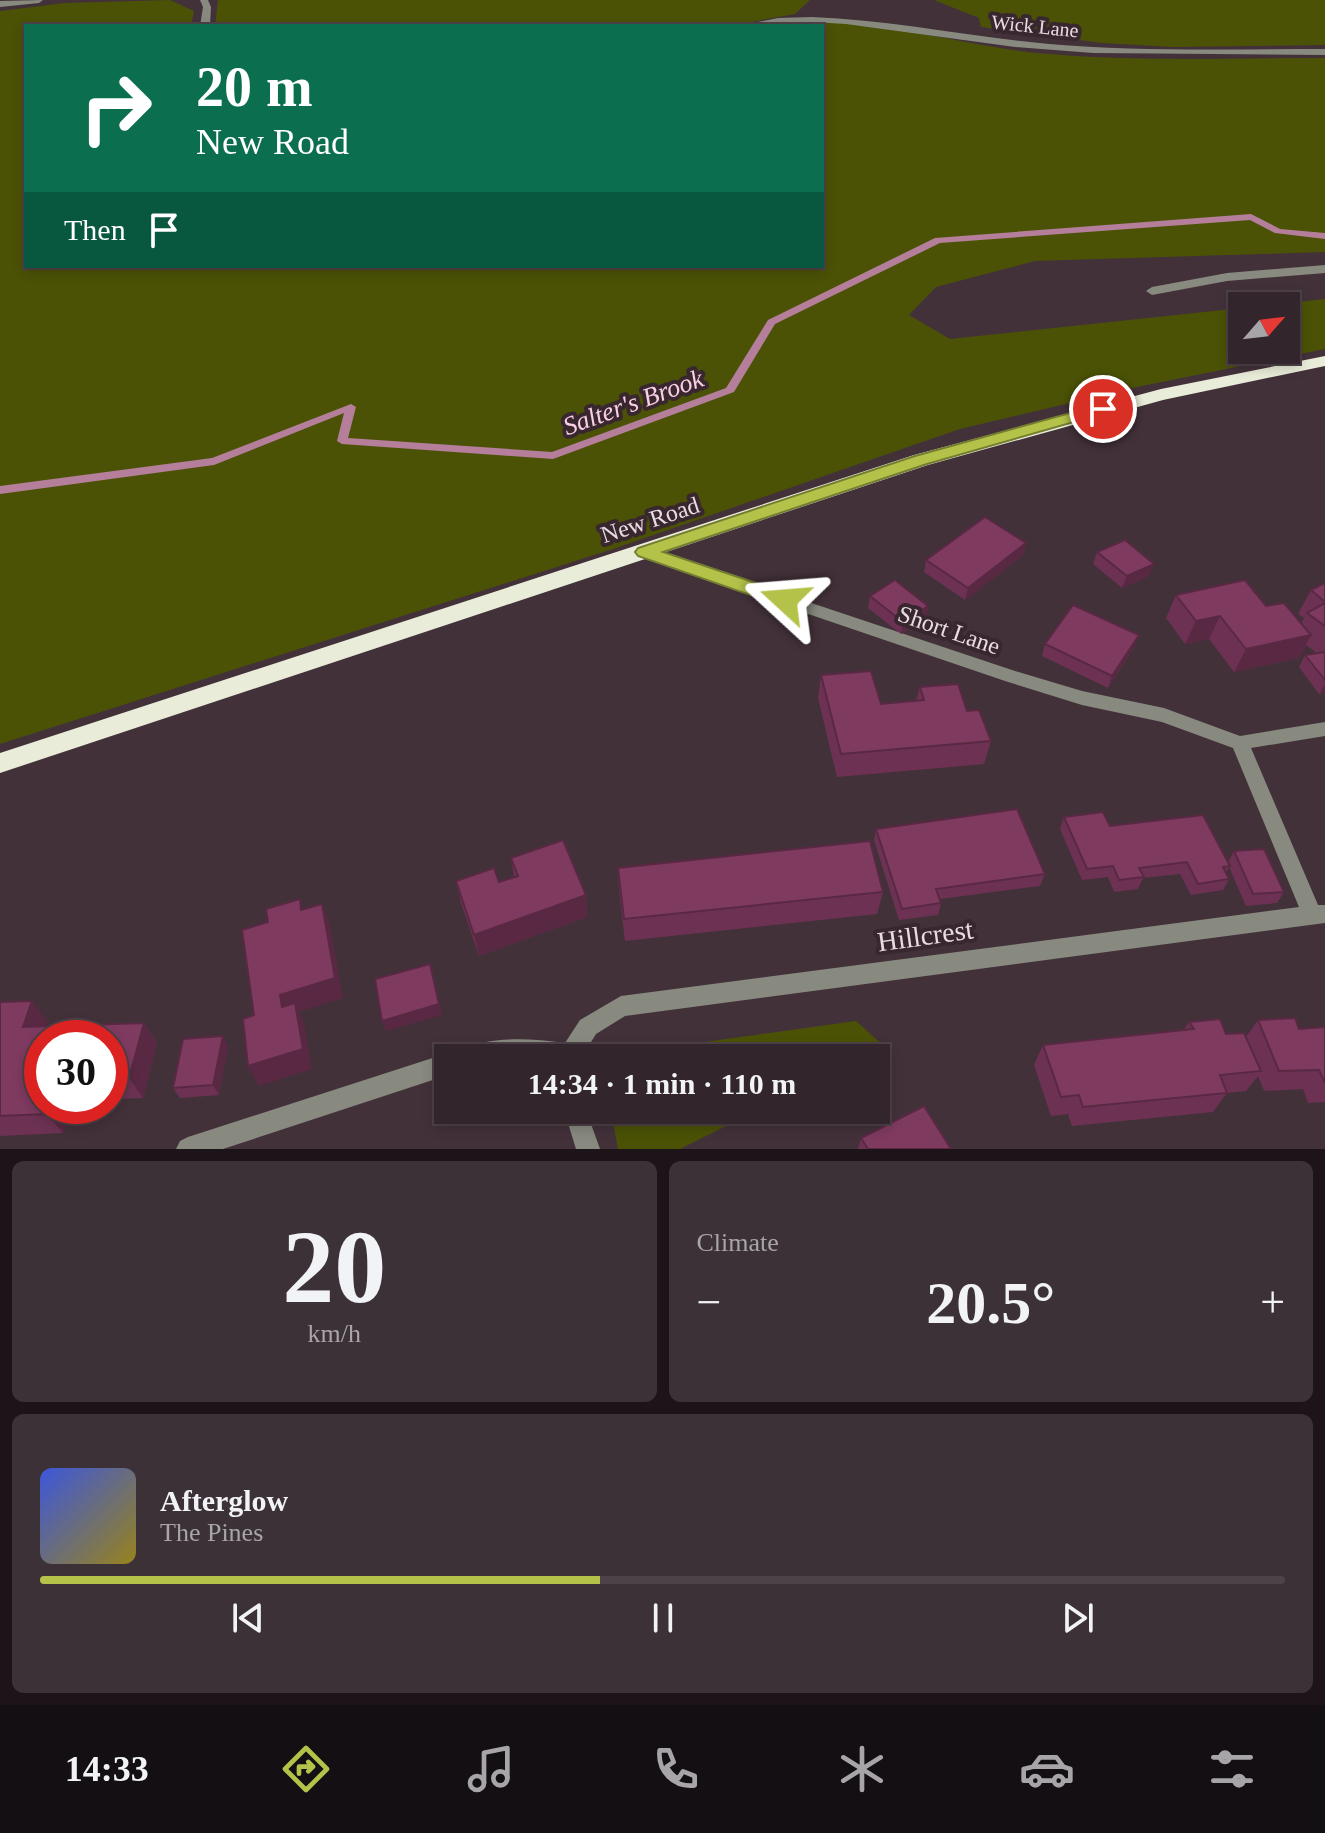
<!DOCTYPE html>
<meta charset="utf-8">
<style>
:root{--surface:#32252c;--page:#3d3138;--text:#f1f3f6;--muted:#a8a5a9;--line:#4d4248;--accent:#b4c24a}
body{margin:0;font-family:Georgia,serif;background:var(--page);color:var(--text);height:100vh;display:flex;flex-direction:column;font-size:30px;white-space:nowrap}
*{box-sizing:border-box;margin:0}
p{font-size:26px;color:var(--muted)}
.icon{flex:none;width:44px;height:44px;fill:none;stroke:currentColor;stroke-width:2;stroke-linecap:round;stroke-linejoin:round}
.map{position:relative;height:1149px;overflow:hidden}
.side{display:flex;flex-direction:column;gap:12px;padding:12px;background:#1c1418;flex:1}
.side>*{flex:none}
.banner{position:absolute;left:24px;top:24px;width:800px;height:244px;border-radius:0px;box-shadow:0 4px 12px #0003,0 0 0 2px var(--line);background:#0b6e4f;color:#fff;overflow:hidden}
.needle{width:52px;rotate:62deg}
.tools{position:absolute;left:1228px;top:292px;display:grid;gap:16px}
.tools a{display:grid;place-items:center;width:72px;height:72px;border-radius:0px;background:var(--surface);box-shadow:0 4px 12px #0003,0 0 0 2px var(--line);font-size:40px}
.speed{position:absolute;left:24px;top:1020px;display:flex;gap:16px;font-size:40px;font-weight:700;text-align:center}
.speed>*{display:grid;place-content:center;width:104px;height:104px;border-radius:50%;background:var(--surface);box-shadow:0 4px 12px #0003,0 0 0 2px var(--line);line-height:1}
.speed .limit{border:12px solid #d22;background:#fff;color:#111}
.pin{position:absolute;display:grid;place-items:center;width:68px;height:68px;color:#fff;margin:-34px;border:4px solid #fff;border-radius:50%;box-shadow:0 2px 8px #0007}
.me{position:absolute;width:88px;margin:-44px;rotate:289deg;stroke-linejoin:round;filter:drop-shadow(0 0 6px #0008)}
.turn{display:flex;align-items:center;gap:28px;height:168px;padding:0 40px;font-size:36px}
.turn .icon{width:104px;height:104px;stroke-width:2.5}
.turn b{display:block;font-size:56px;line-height:68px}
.then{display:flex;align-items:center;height:76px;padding:0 40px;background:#0003;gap:16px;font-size:30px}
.big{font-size:60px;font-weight:700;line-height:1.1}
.side .card{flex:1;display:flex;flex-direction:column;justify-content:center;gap:12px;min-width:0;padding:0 28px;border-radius:12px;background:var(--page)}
.side .dial{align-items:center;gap:0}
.dial b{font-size:104px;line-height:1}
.song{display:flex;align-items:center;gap:24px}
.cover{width:96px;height:96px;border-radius:12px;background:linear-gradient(135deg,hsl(230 70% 55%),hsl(50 70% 35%))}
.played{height:8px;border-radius:4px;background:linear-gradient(90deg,var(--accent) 45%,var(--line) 45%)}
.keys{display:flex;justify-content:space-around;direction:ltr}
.heat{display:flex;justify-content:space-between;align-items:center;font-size:44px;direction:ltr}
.side .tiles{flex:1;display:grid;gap:12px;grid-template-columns:1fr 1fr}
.card:last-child{grid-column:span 2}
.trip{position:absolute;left:434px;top:1044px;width:456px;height:80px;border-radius:0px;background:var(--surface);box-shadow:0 4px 12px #0003,0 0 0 2px var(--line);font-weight:700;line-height:80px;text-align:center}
.dock{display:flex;height:128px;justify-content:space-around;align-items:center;background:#140f12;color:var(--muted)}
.dock .icon{width:56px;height:56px}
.dock .selected{color:var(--accent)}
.dock b{font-size:36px;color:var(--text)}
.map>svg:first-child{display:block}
</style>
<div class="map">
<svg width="1325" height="1149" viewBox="0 0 1325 1149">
<rect width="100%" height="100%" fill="#43313a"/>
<g fill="#4b5206">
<path d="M170 0 194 11 191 26H26V266H822V26H770C844 9 960 46 1037 53 1133 62 1229 58 1325 58V252L1035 261 936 287 909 315 950 339 1242 308V350H1286V306H1260L1325 299V349L1142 386 960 429 610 550 0 744V11L65 3Z"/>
<path d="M218 0H810L795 14 729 26H215Z"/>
<path d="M934 0H1325V45L1172 47 1102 43 981 27 979 18Z"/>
<path d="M856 1021 885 1047 862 1058H652L669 1047Z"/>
<path d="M618 1110H758L680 1149H618L613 1122Z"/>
</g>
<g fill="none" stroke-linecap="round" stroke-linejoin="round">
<path fill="#b57f9c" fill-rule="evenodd" d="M1251 214 1280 229 1325 233V239L1275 233 1250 220 940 243 775 324 734 392 553 459 342 444 337 441 344 413 214 465 0 494V486L212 458 351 404 356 407 348 438 552 452 726 388 768 320 935 238Z"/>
<path fill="#888a80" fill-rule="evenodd" d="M1325 265V273L1227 281 1152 295 1146 291 1152 287 1227 273Z"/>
<g fill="#888a80" fill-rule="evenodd">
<path d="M43 0 39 3 0 7V1Z"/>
<path d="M200 0H208L211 7 210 26H200L203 7Z"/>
<path d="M812 17C892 20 970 37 1049 44 1141 52 1233 49 1325 49V55L1093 53 1015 47 846 24 812 22 739 26 778 18Z"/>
<path d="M644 547 1015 671 1082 691 1164 708 1240 736 1325 722V736L1251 748 1318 905H1325V923L625 1016 596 1034 581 1058H448V1075L223 1149H176L180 1141 188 1137 448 1053 455 1056 457 1050C492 1036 528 1038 565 1043L580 1020 621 996 1299 907 1233 748 1162 722 1082 705 1005 681 638 556 636 552 638 548Z"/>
<path d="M564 1110H586L600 1149H576Z"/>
</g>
<path fill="#e9ecd8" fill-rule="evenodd" d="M1325 356V366L1163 400 928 465 0 773V753L914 455 1161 389Z"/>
</g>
<g fill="#6d3253">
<path d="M1026 543 1023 555 965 600 924 572 926 560Z"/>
<path d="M1097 552 1149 576 1122 588 1093 564Z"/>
<path d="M1325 583V693L1319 694 1299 667 1305 655 1317 653 1306 645 1299 658 1234 672 1209 639 1185 644 1166 618 1176 595 1301 624 1304 618 1298 614 1311 590Z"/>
<path d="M870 596 928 606 926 618 901 634 868 608Z"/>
<path d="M1139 635 1134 647 1108 688 1042 656 1045 644Z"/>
<path d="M821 675 881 704 916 701 920 687 967 711 991 741 984 764 837 777 818 698Z"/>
<path d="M1064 817 1110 826 1228 862 1234 851 1284 892 1277 903 1246 906 1229 867 1226 873 1229 879 1223 890 1191 895 1180 874 1143 878 1138 889 1114 892 1108 877 1082 880 1060 829Z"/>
<path d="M876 829 1045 874 1040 886 940 899 941 903 938 915 899 920 874 840Z"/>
<path d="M511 858 586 895 587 917 479 956 461 903 456 881 499 882 514 877Z"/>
<path d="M618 868 883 892 877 914 625 941 619 890Z"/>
<path d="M0 1002 47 1021 46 1026 144 1023 157 1043 143 1098 110 1099V1038H42V1106H72L63 1133 0 1136Z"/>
<path d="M1258 1020 1299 1029 1325 1027V1102L1308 1103 1303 1089 1264 1091 1258 1076 1246 1091 1227 1093 1213 1112 1072 1126 1068 1114 1051 1116 1034 1065 1043 1045 1183 1031 1189 1022 1226 1034 1246 1037Z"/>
<path d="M228 1046 219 1095 180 1098 173 1088Z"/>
<path d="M861 1138 951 1149H858Z"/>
</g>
<g fill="#592943">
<path d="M1026 543 1023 555 965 600 968 588Z"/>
<path d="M1154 564 1149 576 1122 588 1127 576Z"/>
<path d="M928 606 926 618 901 634 903 622Z"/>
<path d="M1220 616 1209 639 1185 644 1196 621Z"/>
<path d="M1139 635 1134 647 1108 688 1112 676Z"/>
<path d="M1311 635 1299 658 1234 672 1246 649Z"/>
<path d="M1325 684V693L1319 694Z"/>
<path d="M586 895 587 917 479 956 474 935Z"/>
<path d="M322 904 330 926 343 998 299 1012 304 1023 312 1069 259 1086 248 1066 282 1007 280 995Z"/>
<path d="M430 964 442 1015 386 1031 382 1021Z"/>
<path d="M32 1001 47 1021 39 1047 23 1027Z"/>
<path d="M144 1023 157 1043 143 1098 129 1078Z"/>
<path d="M223 1036 228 1046 219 1095 213 1085Z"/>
<path d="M50 1106H72L63 1133 47 1114Z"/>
</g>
<g fill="#7f3a60" stroke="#592943" stroke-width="2">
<path d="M985 517 1026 543 968 588 926 560Z"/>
<path d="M1125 540 1154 564 1127 576 1097 552Z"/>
<path d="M895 580 928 606 903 622 870 596Z"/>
<path d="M1245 580 1266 606 1284 603 1311 635 1246 649 1220 616 1196 621 1176 595Z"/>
<path d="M1325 583V602L1311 590Z"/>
<path d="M1325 603V626L1307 613Z"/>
<path d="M1073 605 1139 635 1112 676 1045 644Z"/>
<path d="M1325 652V680L1305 655Z"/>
<path d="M871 671 881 704 924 700 920 687 958 684 967 711 979 710 991 741 841 754 821 675Z"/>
<path d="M1017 809 1045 874 936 889 941 903 902 909 876 829Z"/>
<path d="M1103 812 1110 826 1203 815 1230 866 1223 867 1229 879 1198 884 1187 862 1139 868 1144 877 1119 880 1113 866 1087 869 1064 817Z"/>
<path d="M563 840 586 895 474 935 456 881 494 868 499 882 518 876 511 858Z"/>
<path d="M870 841 883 892 624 919 618 868Z"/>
<path d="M1264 849 1284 892 1253 894 1234 851Z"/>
<path d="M300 899 301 910 322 904 335 978 280 995 282 1007 295 1003 303 1049 248 1066 243 1019 254 1015 242 930 268 922 266 909Z"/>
<path d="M430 964 439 1004 382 1021 375 979Z"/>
<path d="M32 1001 23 1027 144 1023 129 1078 110 1079V1038H42V1106H50L47 1114 0 1116V1002Z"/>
<path d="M1295 1018 1299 1029 1325 1027V1083L1319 1070 1279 1071 1258 1020Z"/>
<path d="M1220 1019 1226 1034 1244 1033 1261 1071 1220 1075 1227 1093 1083 1107 1079 1095 1061 1097 1043 1045 1194 1029 1189 1022Z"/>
<path d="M223 1036 213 1085 173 1088 183 1039Z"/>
<path d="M924 1106 951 1149H868L861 1138Z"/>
</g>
<path fill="#b4c24a" stroke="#757e30" stroke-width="2" d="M1103 404 1111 409 1109 412 927 464 663 552 792 595V605H779L638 556 635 552 638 548 915 456Z"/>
<g text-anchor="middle" stroke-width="8" stroke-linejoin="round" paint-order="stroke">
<g font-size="20" fill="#e8dce2" stroke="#392730">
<text transform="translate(1035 26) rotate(6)" y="7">Wick Lane</text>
</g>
<g font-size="24" fill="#e8dce2" stroke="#392730">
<text transform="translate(650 520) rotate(-18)" y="8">New Road</text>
<text transform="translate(949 630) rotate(19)" y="8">Short Lane</text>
</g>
<g font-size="26" font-style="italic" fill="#fbd0e5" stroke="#392730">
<text transform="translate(633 402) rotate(-20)" y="9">Salter's Brook</text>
</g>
<g font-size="28" fill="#e8dce2" stroke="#392730">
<text transform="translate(925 935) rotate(-8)" y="10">Hillcrest</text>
</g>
</g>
</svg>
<div class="tools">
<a><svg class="needle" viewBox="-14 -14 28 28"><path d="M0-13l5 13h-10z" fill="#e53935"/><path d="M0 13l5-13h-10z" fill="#a8a5a9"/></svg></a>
</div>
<div class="speed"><div class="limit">30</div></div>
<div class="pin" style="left:1103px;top:409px;background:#d93025"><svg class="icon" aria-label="arrive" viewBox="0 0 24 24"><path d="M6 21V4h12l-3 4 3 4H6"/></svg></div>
<svg class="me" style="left:785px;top:600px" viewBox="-20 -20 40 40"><path d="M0-17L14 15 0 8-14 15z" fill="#b4c24a" stroke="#fff" stroke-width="4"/></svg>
<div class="trip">14:34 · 1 min · 110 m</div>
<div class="banner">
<div class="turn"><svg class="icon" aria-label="right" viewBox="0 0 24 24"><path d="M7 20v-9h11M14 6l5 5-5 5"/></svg><div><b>20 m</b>New Road</div></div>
<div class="then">Then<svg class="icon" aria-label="arrive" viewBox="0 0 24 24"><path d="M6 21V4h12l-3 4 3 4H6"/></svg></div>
</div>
</div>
<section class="side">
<div class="tiles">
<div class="card dial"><b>20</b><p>km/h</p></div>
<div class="card"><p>Climate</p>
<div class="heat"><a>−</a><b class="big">20.5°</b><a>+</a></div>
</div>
<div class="card">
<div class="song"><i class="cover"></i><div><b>Afterglow</b><p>The Pines</p></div></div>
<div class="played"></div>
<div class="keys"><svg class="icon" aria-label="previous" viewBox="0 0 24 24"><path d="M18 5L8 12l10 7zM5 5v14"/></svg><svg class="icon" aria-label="pause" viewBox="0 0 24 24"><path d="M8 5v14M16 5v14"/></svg><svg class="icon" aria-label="next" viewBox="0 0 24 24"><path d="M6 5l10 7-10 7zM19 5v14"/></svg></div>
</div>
</div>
</section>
<nav class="dock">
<b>14:33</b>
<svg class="icon selected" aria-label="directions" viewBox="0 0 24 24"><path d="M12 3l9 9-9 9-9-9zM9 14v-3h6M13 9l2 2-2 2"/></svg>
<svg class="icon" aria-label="music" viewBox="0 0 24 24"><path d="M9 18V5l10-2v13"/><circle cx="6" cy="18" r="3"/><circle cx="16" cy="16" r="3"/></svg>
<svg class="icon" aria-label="phone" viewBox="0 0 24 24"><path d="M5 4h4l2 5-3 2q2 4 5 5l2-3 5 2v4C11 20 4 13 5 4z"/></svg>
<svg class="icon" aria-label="climate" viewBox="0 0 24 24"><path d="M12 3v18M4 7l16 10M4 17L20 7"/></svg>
<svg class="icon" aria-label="car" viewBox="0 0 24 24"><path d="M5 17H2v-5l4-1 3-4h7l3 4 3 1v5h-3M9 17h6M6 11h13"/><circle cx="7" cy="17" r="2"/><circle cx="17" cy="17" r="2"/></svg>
<svg class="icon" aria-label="filters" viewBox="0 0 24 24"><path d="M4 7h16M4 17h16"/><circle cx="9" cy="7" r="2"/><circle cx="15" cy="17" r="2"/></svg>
</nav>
